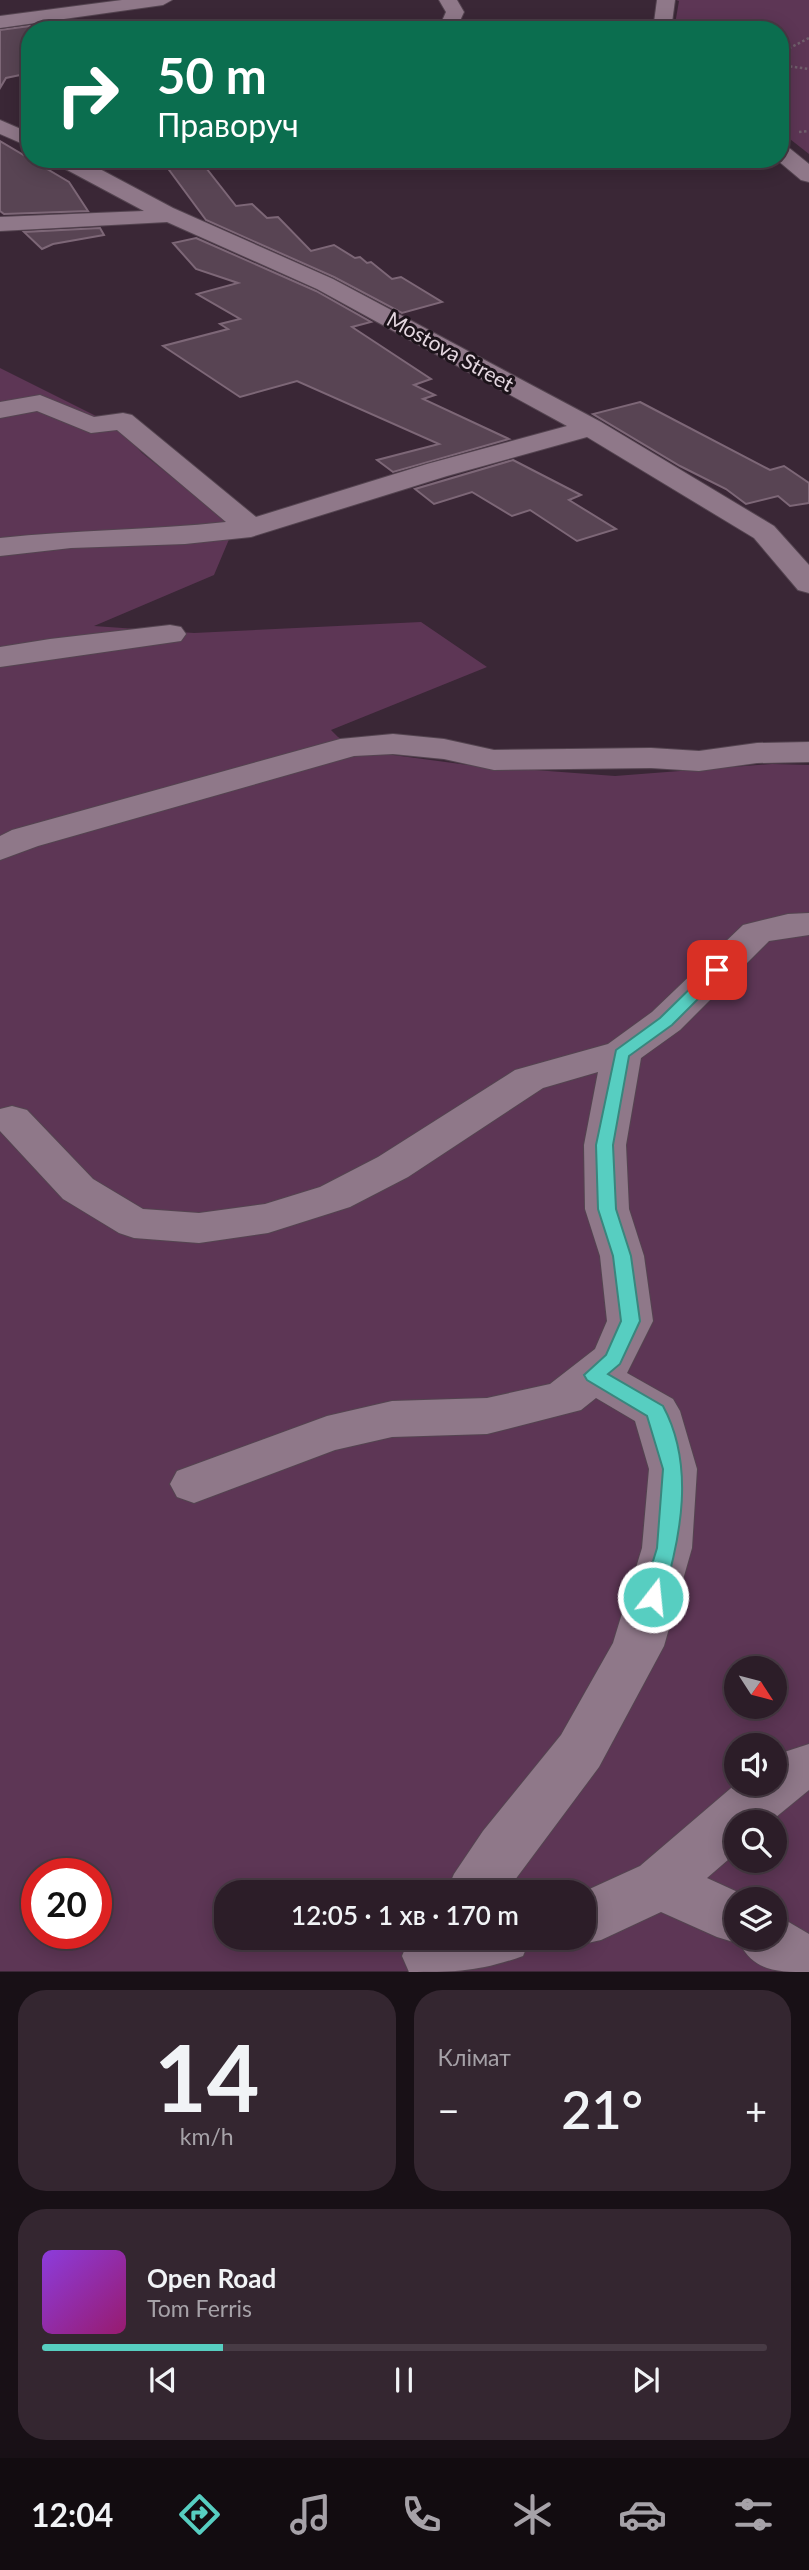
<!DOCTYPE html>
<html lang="uk">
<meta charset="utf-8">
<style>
:root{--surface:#2c1d28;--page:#342630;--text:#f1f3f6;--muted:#a6a2a8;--line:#483b45;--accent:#57cec1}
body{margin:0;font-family:Lato,sans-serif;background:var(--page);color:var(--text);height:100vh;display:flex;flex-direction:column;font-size:26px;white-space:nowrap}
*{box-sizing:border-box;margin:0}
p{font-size:23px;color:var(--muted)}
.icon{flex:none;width:38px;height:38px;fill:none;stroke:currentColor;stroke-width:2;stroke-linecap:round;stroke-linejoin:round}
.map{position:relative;height:1972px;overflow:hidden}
.sheet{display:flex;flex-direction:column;gap:18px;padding:18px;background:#181016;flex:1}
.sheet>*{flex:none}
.banner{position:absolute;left:21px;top:21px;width:768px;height:147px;border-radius:28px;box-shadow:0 4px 18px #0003,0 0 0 2px var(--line);background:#0b6e4f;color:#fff;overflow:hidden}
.needle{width:46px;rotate:126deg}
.tools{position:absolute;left:724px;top:1656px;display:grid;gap:14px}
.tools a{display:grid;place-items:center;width:63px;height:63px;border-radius:50%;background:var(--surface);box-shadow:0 4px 18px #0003,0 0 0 2px var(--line);font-size:35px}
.speed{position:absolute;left:21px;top:1858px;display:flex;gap:14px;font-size:35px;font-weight:700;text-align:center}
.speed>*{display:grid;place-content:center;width:91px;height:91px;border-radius:50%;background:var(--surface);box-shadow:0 4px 18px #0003,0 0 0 2px var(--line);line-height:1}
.speed .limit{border:10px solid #d22;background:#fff;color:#111}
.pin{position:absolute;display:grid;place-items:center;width:60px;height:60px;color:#fff;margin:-30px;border-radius:14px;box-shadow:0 4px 10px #0006}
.me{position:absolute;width:77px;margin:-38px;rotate:16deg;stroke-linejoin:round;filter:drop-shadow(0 0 5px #0008)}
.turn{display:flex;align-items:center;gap:24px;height:147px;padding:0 21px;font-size:32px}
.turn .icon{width:91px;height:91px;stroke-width:2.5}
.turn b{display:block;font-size:49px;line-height:60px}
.big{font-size:52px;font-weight:600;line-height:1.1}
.sheet .widget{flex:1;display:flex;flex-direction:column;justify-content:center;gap:10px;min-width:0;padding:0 24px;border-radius:28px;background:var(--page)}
.sheet .dial{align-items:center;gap:0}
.dial b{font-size:91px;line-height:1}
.song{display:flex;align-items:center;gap:21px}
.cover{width:84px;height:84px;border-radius:10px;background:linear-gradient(135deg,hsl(270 70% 55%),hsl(320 70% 35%))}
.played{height:7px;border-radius:4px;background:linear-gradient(90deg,var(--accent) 25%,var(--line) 25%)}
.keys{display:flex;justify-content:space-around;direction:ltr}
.heat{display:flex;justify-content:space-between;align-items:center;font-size:38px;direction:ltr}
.sheet .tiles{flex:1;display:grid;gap:18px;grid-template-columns:1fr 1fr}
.widget:last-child{grid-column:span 2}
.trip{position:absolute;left:214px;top:1880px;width:382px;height:70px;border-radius:28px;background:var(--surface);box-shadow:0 4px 18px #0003,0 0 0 2px var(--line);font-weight:600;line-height:70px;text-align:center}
.tabs{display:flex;height:112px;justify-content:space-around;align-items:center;background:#120c10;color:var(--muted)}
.tabs .icon{width:49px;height:49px}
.tabs .current{color:var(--accent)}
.tabs b{font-size:32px;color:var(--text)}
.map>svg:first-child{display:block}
</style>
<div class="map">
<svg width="809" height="1972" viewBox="0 0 809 1972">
<rect width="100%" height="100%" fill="#3a2736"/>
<g fill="#5d3655" fill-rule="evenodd">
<path d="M676 0H809V154L781 132 780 30H674L679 1Z"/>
<path d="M0 368 118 427 142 453 217 513 239 524 230 537 214 575 94 626 194 633 421 622 487 667 331 730 338 737 363 751 468 765 615 776 772 764 809 765V1971H0ZM737 1668H775V1706H737ZM737 1745H775V1783H737ZM737 1822H775V1860H737ZM37 1874H96V1934H37ZM226 1892H583V1937H226ZM737 1899H775V1937H737Z"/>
</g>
<g fill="#584453" stroke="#7d6777" stroke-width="2">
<path d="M30 26V73L6 78 0 88V30Z"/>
<path d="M0 141 69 182 88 211 4 214 0 211Z"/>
<path d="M161 159H199L236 206 252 204 267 218 278 217 311 251 334 245 355 258 360 257 367 263 371 262 392 279 401 277 442 302 402 313 334 277 206 220Z"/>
<path d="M100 228 104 235 53 244 42 249 24 232Z"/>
<path d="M196 238 316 291 371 322 352 327 431 379 414 385 435 395 423 399 509 439 393 472 377 460 439 444 297 381 240 397 163 346 228 329 220 324 240 319 197 294 238 283 196 269 173 243Z"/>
<path d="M640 402 770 470 784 466 809 483V503L790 506 778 496 746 504 726 489 680 466 593 414Z"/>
<path d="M513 460 581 495 569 500 616 529 577 541 530 510 512 516 472 492 434 504 415 489Z"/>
</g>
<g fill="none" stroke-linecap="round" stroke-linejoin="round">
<defs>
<g id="minor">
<path d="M122 0H172L163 5 0 28V16Z"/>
<path d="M439 0H457L464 12 458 25H444L442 21 446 12Z"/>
<path d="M657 0H675L671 30H653Z"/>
<path d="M0 120 30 133V147L0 134Z"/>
<path d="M780 146 788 147 809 164V182L801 180 776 159H780Z"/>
<path d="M53 159H81L173 208 333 279 601 422 774 526 809 565V593L798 590 754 538 587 437 447 476 251 537 185 544 71 548 0 556V538C75 530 151 530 226 522L117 430 91 433 37 411 0 418V402L40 395 94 417 123 413 132 415 256 517 427 464 567 426 317 289 167 222 0 231V217L144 211 56 164Z"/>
<path d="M170 625 181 627 186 634 181 641 0 667V647L50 639Z"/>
<path d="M393 734 444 739 494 750 651 748 699 751 757 743 809 742V762L757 763 699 771 651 768 494 770 444 759 393 754 354 756 38 846 0 860V836L12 830 340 739Z"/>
<path d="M809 913V935L769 941 680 1030 641 1058 626 1145 629 1209 644 1256 653 1321 627 1373 673 1399 680 1411 697 1469 692 1548 664 1646 599 1767 506 1892H446L454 1874 483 1831 561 1735 613 1643 642 1548 649 1469 635 1421 596 1398 581 1410 487 1434 392 1437 335 1450 194 1503 177 1497 170 1484 177 1471 327 1416 392 1401 487 1398 550 1384 595 1349 607 1321 600 1256 585 1209 584 1145 598 1072 543 1088 408 1177 350 1207 268 1233 199 1243 134 1238 119 1233 63 1199 0 1131V1109L12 1106 27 1110 93 1179 143 1209 199 1213 265 1204 320 1187 378 1157 515 1070 608 1044 652 1012 743 925 788 914Z"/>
<path d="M809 1744V1790L770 1822H737V1852L707 1878 753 1899H737V1937H775V1914L809 1934V1972C779 1972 755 1972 740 1944L717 1937 661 1912 601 1940 583 1944 565 1937H583V1892L640 1866 737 1783H775V1755Z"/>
<path d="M410 1937H531L523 1956C478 1972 455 1972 409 1972L402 1956Z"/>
</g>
</defs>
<use href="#minor" stroke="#544450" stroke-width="2"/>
<g stroke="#705f6c" stroke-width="2.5" stroke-dasharray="2.5 2.5" stroke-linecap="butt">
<path d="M780 53 809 38"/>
<path d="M780 65 809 69"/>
<path d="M799 132 809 131"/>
</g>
<use href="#minor" fill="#8f7889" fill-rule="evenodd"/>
</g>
<path fill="#57cec1" stroke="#39867d" stroke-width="2" d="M717 966 723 967 725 970 723 974 672 1025 629 1056 613 1145 616 1209 631 1256 640 1321 620 1364 608 1374 663 1406C695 1465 681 1536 663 1597L660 1602 653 1605 645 1602 642 1597 657 1548 663 1469 647 1416 587 1380 584 1375 606 1355 621 1321 613 1256 598 1209 596 1145 616 1050 660 1018 712 967Z"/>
<g text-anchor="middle" stroke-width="6" stroke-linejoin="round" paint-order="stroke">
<g font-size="21" fill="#e4d7e0" stroke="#1c131a">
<text transform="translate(450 352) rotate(29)" y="7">Mostova Street</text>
</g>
</g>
</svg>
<div class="tools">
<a><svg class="needle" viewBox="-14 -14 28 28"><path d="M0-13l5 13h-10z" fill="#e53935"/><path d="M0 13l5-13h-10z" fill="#a6a2a8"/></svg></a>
<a><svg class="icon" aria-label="sound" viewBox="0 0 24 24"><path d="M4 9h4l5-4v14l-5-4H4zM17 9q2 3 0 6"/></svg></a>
<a><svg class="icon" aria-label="search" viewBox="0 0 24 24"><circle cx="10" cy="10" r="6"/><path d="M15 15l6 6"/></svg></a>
<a><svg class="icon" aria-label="layers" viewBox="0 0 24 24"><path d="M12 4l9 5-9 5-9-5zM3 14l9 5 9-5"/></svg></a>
</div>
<div class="speed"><div class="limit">20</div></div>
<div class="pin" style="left:717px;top:970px;background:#d93025"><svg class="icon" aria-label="arrive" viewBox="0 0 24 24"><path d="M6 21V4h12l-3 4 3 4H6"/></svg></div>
<svg class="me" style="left:653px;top:1597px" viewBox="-20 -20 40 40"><circle r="17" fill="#57cec1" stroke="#fff" stroke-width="3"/><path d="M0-11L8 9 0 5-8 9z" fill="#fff"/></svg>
<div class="trip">12:05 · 1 хв · 170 m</div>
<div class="banner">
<div class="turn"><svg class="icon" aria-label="right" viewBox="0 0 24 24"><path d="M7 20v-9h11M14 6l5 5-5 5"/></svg><div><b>50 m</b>Праворуч</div></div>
</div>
</div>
<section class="sheet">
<div class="tiles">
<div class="widget dial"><b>14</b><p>km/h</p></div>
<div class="widget"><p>Клімат</p>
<div class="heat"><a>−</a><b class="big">21°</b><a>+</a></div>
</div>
<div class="widget">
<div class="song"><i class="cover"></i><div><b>Open Road</b><p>Tom Ferris</p></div></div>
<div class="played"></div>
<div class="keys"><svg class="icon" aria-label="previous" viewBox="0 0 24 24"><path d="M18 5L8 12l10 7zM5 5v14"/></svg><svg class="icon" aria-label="pause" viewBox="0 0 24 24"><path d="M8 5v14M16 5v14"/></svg><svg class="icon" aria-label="next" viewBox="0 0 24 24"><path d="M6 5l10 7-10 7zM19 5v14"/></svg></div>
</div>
</div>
</section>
<nav class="tabs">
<b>12:04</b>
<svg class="icon current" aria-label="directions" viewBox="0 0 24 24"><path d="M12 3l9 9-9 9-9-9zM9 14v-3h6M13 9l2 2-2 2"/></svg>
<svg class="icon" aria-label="music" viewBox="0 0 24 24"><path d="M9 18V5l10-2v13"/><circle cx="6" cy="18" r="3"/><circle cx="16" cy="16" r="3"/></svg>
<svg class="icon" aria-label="phone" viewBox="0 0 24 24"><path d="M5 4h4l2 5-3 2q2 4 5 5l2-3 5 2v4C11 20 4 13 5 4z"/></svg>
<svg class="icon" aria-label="climate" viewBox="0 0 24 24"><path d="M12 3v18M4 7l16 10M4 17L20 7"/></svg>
<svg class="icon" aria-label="car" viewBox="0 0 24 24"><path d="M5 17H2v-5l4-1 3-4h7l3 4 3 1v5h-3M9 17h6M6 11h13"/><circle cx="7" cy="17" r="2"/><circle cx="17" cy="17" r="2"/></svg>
<svg class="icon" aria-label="filters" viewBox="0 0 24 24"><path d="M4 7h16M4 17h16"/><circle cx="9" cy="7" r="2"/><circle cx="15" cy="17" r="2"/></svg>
</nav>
